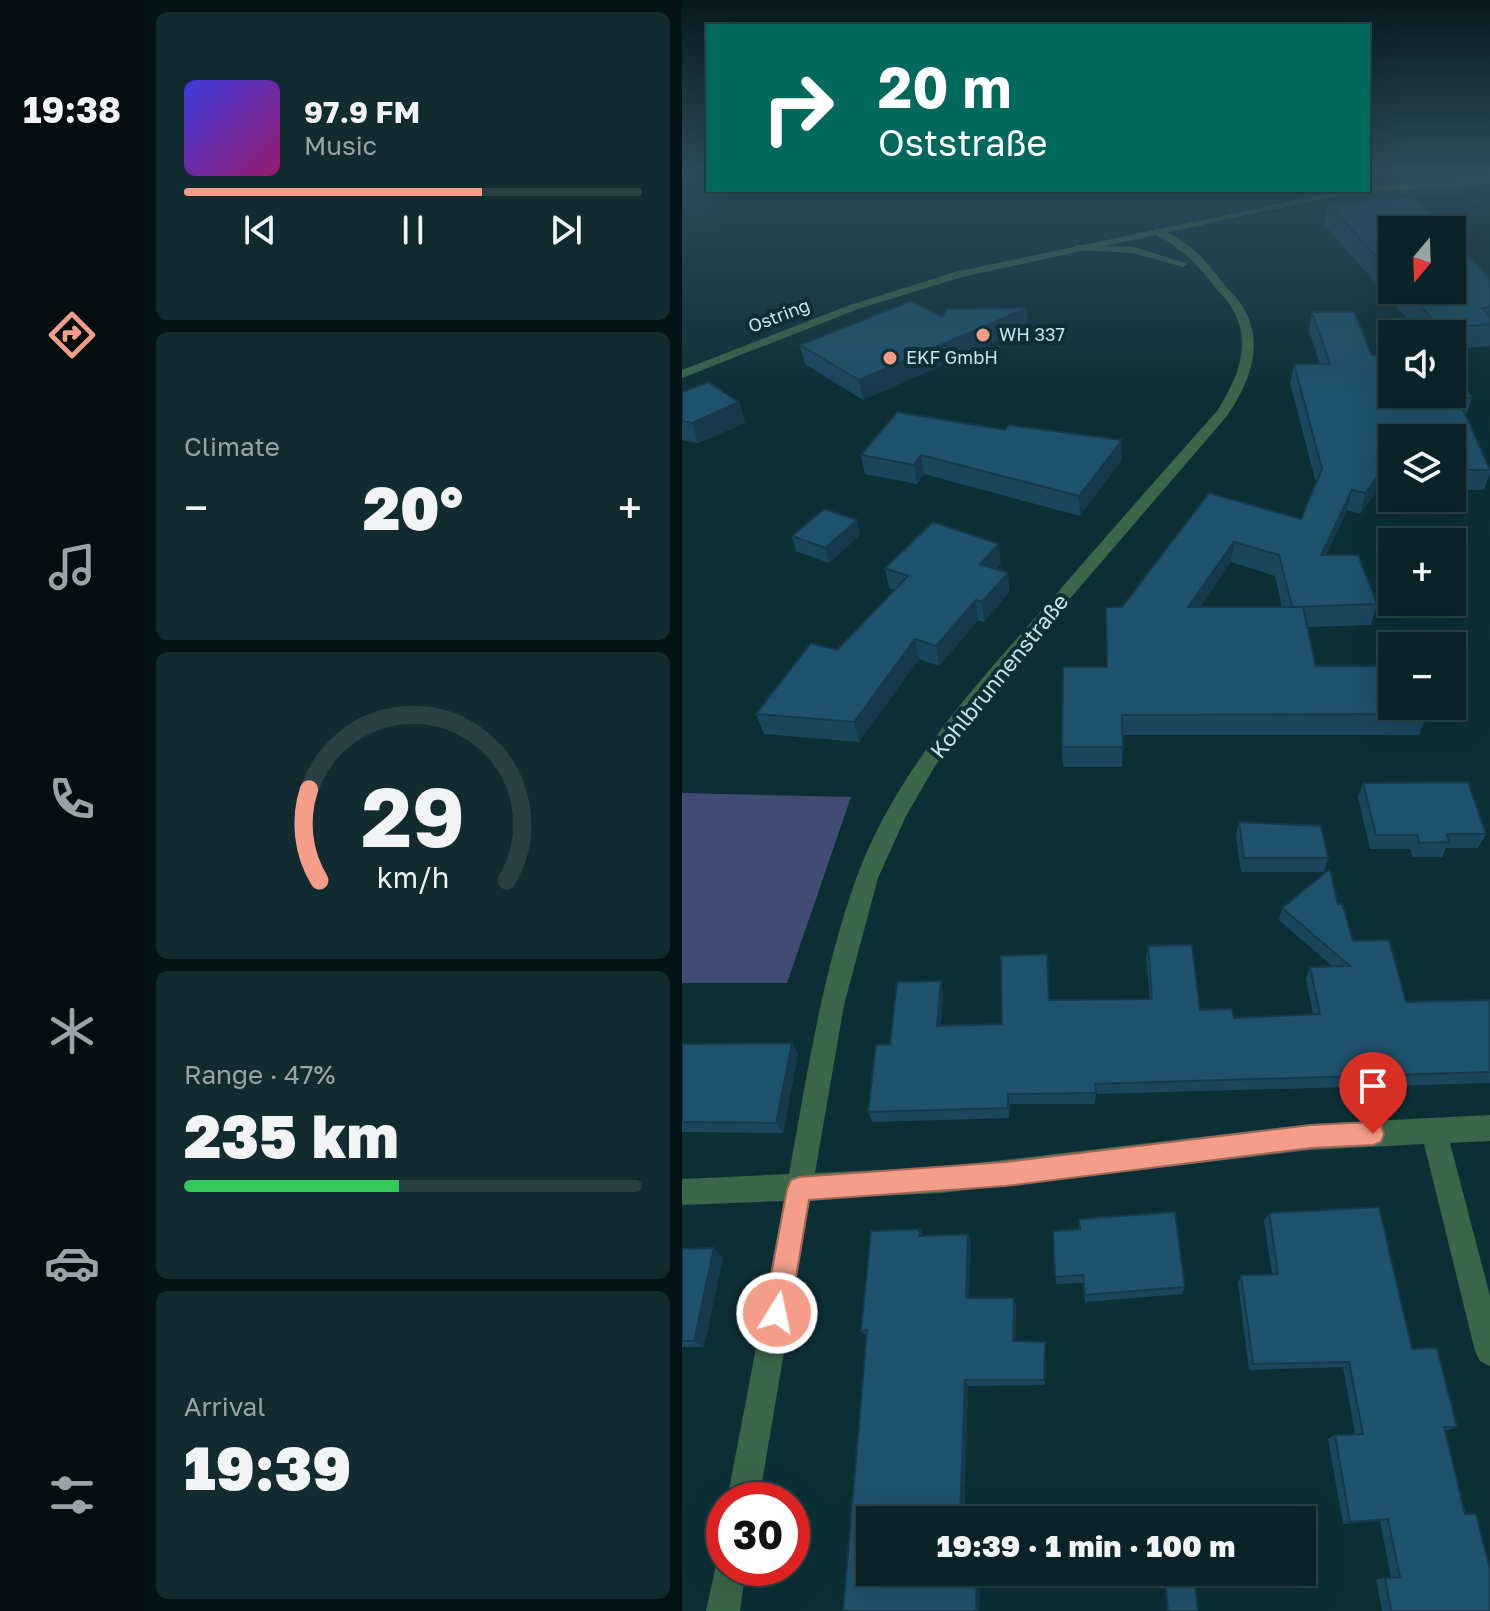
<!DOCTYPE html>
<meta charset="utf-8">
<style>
:root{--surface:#092328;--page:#122b30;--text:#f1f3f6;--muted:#99a4a8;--line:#294045;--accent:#f49e89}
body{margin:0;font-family:"Golos Text",sans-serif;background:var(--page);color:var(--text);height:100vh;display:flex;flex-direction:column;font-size:30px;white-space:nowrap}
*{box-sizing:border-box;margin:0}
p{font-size:26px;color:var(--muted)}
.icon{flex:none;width:44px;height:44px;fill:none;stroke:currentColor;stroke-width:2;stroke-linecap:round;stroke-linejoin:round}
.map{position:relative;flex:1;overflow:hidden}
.sheet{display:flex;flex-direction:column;gap:12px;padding:12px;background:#051316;width:538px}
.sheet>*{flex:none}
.guide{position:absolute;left:24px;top:24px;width:664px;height:168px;border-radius:0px;box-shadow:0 8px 32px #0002,0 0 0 2px var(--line);background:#00695c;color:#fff;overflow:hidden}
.needle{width:52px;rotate:199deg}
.fabs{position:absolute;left:696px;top:216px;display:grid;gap:16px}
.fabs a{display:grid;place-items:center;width:88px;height:88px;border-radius:0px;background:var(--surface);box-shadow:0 8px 32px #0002,0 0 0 2px var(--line);font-size:40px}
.speed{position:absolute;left:24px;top:1482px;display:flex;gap:16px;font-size:40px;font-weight:700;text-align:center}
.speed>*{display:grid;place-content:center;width:104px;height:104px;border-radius:50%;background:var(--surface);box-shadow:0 8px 32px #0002,0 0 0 2px var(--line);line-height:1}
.speed .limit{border:12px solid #d22;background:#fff;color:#111}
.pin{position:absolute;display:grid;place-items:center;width:68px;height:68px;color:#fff;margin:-82px -34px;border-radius:50% 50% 50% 0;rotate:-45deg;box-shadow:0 0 8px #0007}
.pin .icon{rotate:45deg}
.me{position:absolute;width:88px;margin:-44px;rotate:10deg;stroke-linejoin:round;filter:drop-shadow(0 0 6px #0008)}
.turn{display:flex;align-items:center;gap:28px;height:168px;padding:0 40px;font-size:36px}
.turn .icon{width:104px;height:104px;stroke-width:2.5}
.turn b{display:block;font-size:56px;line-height:68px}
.big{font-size:60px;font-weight:800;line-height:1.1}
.sheet .tile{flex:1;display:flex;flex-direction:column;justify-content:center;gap:12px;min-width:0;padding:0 28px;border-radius:12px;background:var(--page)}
.sheet .dial{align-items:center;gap:0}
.dial svg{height:208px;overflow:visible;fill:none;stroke:var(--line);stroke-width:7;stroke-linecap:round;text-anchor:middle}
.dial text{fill:var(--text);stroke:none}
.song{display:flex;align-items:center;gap:24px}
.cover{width:96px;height:96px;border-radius:12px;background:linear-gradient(135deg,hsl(240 70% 55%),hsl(320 70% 35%))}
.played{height:8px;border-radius:4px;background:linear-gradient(90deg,var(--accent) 65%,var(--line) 65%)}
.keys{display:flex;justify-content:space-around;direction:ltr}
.heat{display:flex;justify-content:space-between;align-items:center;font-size:44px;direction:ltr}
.charge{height:12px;border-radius:6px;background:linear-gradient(90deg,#34c759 47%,var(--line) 0)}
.trip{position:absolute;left:174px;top:1506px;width:460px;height:80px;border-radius:0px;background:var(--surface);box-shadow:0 8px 32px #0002,0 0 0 2px var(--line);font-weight:800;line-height:80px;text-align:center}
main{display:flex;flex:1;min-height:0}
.menu{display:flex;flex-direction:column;width:144px;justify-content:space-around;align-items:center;background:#040e10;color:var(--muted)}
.menu .icon{width:56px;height:56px}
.menu .active{color:var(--accent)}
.menu b{font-size:36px;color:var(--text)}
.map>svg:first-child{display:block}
</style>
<main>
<nav class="menu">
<b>19:38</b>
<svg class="icon active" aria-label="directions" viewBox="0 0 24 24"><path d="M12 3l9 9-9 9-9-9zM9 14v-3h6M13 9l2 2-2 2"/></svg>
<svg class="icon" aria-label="music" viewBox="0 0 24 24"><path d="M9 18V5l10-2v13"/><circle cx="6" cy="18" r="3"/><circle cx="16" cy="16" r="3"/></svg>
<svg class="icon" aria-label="phone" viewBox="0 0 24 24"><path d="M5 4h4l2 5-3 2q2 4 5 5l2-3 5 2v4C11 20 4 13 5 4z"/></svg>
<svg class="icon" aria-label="climate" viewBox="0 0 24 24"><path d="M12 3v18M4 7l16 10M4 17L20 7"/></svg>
<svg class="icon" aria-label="car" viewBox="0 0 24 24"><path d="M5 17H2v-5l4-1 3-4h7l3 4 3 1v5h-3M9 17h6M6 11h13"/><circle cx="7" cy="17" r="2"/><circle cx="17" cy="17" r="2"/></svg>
<svg class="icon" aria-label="filters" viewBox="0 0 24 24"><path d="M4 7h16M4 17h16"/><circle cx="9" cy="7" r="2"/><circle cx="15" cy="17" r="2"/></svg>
</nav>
<section class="sheet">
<div class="tile">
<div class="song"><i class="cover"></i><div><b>97.9 FM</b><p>Music</p></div></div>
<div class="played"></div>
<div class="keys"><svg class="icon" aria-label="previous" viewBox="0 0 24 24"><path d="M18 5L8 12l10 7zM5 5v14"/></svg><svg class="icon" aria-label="pause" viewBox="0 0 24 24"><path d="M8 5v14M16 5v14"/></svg><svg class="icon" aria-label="next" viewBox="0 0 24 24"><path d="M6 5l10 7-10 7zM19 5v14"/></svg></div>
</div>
<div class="tile"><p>Climate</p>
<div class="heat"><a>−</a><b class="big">20°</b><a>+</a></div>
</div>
<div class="tile dial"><svg viewBox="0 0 100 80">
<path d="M14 69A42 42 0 1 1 86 69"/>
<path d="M14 69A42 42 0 0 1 10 34" stroke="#f49e89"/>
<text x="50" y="56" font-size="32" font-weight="700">29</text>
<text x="50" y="72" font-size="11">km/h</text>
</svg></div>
<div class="tile"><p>Range · 47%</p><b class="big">235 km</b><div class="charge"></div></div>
<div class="tile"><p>Arrival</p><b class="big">19:39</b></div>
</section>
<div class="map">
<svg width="808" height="1611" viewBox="0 0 808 1611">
<rect width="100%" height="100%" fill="#0c2f36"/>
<path fill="#424b73" d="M0 793 169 797 105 983H0Z"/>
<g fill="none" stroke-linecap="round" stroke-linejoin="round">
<g fill="#3a6649" fill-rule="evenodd">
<path d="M474 228C504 238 522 258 540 282 545 289 552 294 557 301 585 340 569 380 545 416L305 695 253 766 224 816 196 878 162 1005 133 1173 260 1167 629 1124 808 1115V1141L768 1143 808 1296V1366L798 1361 793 1351 742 1144 629 1150 260 1193 128 1199 77 1500H45L102 1201 0 1205V1179L107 1174C125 1075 140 974 174 879 212 774 290 689 363 607 420 541 477 476 535 411 556 378 572 341 548 305 544 298 537 293 532 286 514 262 498 247 470 233Z"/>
<path d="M393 245 452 247 506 264 501 267 451 253 397 250 393 249Z"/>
<path d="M42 1554V1568H64L58 1611H24L36 1556Z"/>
</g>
<g fill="#3a6649" fill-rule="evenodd">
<path d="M808 178V184L686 192 682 190H686V186Z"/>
<path d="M662 190H681L280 277 176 309 0 378V370L168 305 273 272Z"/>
</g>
</g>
<g fill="#1b475d" fill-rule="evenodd">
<path d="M646 203 710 230V290H770V234L782 245 780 251 808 278V346L770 349V334H738L642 224Z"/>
<path d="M630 312 690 355 790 398 784 416 808 468V473L802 490H770V438H710V490H696L678 514 665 510 644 555 695 604 689 625 625 627 634 666 745 714 737 735H441L440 767H381L380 747 424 667V607H440L527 493 619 519 634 483 608 383 612 364H638L627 331ZM549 562 593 576 600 607H518Z"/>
<path d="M260 317 346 327 181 400 123 364 118 345Z"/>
<path d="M0 392 57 402 63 423 16 443 0 440Z"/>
<path d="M215 412 440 459 398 516 242 474 235 484 183 474 179 455Z"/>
<path d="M175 520 178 535 147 563 114 551 110 536Z"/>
<path d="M319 564 314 569 326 573 327 593 302 622 296 620 257 666 237 659 177 742 82 734 74 714 155 650 213 590 207 588 203 568Z"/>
<path d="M681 783 804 834 796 848H764L760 857H731L728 849H688L676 797Z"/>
<path d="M557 822 646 858 642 872H559L554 836Z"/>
<path d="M656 904 671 941 724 1002 808 1000V1083L414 1094 413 1104H328L327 1118 191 1122 186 1112 208 1044 259 981 261 993 259 1026 320 1024 468 999 464 958 466 946 518 1010 552 1018 631 1015 624 979 628 967 650 966 597 920 600 908Z"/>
<path d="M110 1043 116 1054 101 1133 0 1132V1044Z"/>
<path d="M587 1213 730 1349 775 1427 763 1431 808 1611H700L694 1579 709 1577 698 1521 661 1524 646 1439 653 1435 673 1434 661 1367 567 1370 556 1283 559 1275 590 1274 582 1221Z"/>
<path d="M238 1229 241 1236 286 1234 289 1242 287 1298H332L334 1305 333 1341 363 1342 364 1348 363 1385 286 1386 282 1520H188V1572H298L297 1611H161L185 1337 179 1331 189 1231Z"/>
<path d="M371 1231 503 1287 500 1294 403 1302 401 1283 374 1284Z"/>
<path d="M0 1249 41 1257 22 1347H0Z"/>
<path d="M481 1572H512L516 1611H485Z"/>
</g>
<g fill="#16394c">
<path d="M345 308 346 327 181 400 177 380Z"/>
<path d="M57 402 63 423 16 443 10 423Z"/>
<path d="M440 440V459L398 516 397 496Z"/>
<path d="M239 455 242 474 235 484 232 465Z"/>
<path d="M701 469 696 490 678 514 683 493Z"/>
<path d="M670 490 665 510 634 576 639 555Z"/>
<path d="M175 520 178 535 147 563 143 548Z"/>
<path d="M552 542 549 562 504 628 506 607Z"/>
<path d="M317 544 319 564 300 584 298 564Z"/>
<path d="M326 573 327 593 302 622 300 602Z"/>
<path d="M294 600 296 620 257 666 254 646Z"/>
<path d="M233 639 237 659 177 742 172 722Z"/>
<path d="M259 981 261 993 258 1038 255 1026Z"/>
<path d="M110 1043 116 1054 101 1133 94 1123Z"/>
<path d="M286 1234 289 1242 287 1305 284 1298Z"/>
<path d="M32 1248 41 1257 22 1347 12 1341Z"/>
<path d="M332 1298 334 1305 333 1348 331 1341Z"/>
<path d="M363 1342 364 1348 363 1385 362 1380Z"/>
<path d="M283 1380 286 1386 282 1520H278Z"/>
<path d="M295 1572H298L297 1611H294Z"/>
</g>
<g fill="#1f526c" stroke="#16394c" stroke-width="2">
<path d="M732 197 766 230H710V274L646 203Z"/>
<path d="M770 234 782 245 775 246 808 278V307L800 308 808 317V324L759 329 724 290H770Z"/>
<path d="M229 301 260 317 265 309 345 308 177 380 118 345Z"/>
<path d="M630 312H672L690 355H710V394H770V359L790 398H776L808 470H770V438H710V469H701L683 493 670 490 639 555H676L695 604 610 607 597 555 552 542 506 607H621L634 666H710V706H742L745 714 440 715 441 747H380L381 667H425L424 607H440L527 493 619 519 640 469 612 364H648Z"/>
<path d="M26 382 57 402 10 423 0 421V392Z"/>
<path d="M215 412 323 430 327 425 440 440 397 496 239 455 232 465 179 455Z"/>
<path d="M142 509 175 520 143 548 110 536Z"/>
<path d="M251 522 317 544 298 564 326 573 300 602 294 600 254 646 233 639 172 722 74 714 129 643 155 650 226 576 203 568Z"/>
<path d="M786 782 804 834H765L767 842 737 843 735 835H694L681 783Z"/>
<path d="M557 822 639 826 646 858H562Z"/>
<path d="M648 869 656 904 660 903 671 941 707 940 724 1002 808 1000V1072L413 1084 414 1093 326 1094V1108L186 1112 194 1045 208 1044 215 982 259 981 255 1026 320 1024 319 956 365 954 367 1000 470 999 466 946 510 945 518 1010 550 1009 552 1018 638 1014 628 967 668 966 600 908Z"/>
<path d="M110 1043 94 1123 0 1122V1044Z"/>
<path d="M697 1207 730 1349 755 1348 775 1427H762L783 1514H794L808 1569V1611H709L703 1578 718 1577 706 1519 668 1522 653 1435 681 1434 667 1362 571 1364 559 1275 596 1274 587 1213Z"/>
<path d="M493 1212 503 1287 403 1295 401 1275 373 1277 371 1231 398 1229 397 1219Z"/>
<path d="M238 1229 237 1236 286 1234 284 1298H332L331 1341 363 1342 362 1380H283L278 1520H188V1572H295L294 1611H161L185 1330 179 1331 189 1231Z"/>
<path d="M32 1248 12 1341H0V1249Z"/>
<path d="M482 1572H512L516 1611H486Z"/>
</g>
<linearGradient id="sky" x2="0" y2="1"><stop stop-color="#071a1e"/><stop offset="0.43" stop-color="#2e4d5d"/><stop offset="1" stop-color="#2e4d5d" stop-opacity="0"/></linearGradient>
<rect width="808" height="398" fill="url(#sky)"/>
<path fill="#f49e89" stroke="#9f6759" stroke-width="2" d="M691 1122 699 1126 702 1134 699 1142 691 1145 629 1148 323 1186 127 1200 108 1313 104 1323 95 1326 85 1323 82 1313 105 1189 109 1180 117 1177 323 1162 629 1125Z"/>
<g fill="#f49e89" stroke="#0c2f36" stroke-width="3">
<circle cx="301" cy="335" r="8"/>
<circle cx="208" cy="358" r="8"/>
</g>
<g text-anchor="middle" stroke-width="8" stroke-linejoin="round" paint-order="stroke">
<g font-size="18" fill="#c5e4ec" stroke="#0c2f36">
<text transform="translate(97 316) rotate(-21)" y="6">Ostring</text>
</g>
<g font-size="18" fill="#c5e4ec" stroke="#0c2f36" text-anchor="start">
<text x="317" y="341">WH 337</text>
<text x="224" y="364">EKF GmbH</text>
</g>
<g font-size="22" fill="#c5e4ec" stroke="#0c2f36">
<text transform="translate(317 676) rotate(-51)" y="8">Kohlbrunnenstraße</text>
</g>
</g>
</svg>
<div class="fabs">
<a><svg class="needle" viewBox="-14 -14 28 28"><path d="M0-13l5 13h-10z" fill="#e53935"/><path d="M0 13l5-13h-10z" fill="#99a4a8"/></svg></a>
<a><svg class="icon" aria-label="sound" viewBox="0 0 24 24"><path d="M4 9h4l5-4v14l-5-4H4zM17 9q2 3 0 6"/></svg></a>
<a><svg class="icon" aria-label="layers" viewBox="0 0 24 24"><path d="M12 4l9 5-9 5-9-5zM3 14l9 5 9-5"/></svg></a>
<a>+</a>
<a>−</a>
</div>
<div class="speed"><div class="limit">30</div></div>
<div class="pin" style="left:691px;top:1134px;background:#d93025"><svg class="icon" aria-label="arrive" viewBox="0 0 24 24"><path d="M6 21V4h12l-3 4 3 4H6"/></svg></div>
<svg class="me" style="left:95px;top:1313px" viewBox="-20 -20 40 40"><circle r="17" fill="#f49e89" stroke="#fff" stroke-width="3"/><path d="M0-11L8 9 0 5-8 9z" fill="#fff"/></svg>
<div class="trip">19:39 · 1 min · 100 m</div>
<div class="guide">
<div class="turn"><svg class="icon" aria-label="right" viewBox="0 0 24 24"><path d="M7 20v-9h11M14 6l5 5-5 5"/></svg><div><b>20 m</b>Oststraße</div></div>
</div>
</div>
</main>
